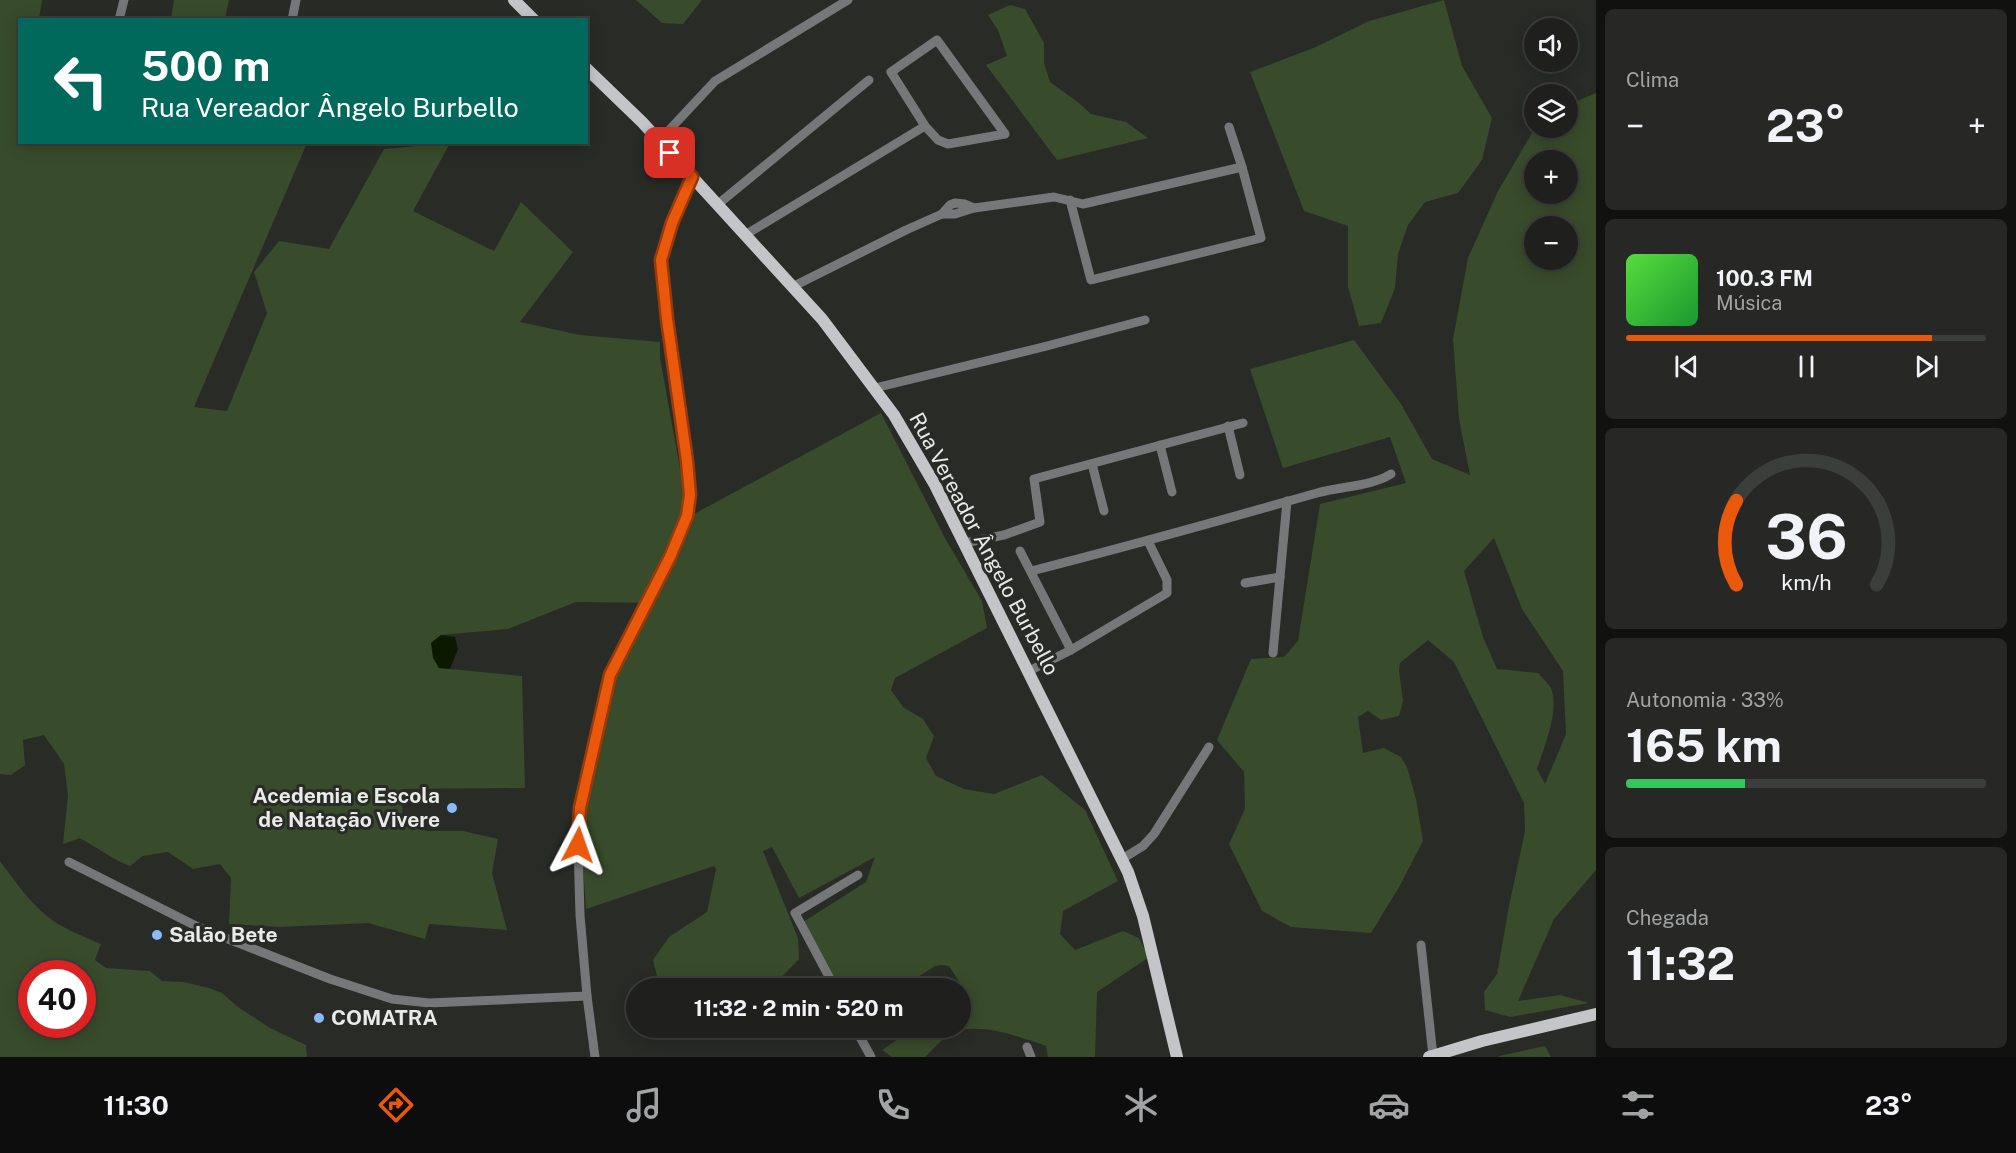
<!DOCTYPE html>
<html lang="pt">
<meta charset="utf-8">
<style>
:root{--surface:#1f201d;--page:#272826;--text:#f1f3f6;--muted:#a1a3a4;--line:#3c3e3b;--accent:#ea580c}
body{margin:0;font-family:"Public Sans",sans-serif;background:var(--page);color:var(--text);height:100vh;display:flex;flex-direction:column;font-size:22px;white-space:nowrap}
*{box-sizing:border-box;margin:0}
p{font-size:20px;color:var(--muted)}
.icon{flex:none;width:33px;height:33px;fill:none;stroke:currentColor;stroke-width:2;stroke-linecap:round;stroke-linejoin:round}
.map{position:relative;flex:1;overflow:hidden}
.panel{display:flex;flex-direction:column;gap:9px;padding:9px;background:#111210;width:420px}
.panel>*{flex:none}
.top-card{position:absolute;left:18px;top:18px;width:570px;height:126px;border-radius:0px;box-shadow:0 3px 15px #0003,0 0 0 2px var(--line);background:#00695c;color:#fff;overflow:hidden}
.controls{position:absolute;left:1524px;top:18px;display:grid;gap:12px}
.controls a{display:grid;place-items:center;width:54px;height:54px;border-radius:50%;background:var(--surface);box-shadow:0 3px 15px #0003,0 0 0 2px var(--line);font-size:30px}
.speed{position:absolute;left:18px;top:960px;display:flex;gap:12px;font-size:30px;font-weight:700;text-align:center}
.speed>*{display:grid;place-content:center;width:78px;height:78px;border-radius:50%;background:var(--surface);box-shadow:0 3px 15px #0003,0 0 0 2px var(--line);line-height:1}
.speed .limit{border:9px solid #d22;background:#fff;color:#111}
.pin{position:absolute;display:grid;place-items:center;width:51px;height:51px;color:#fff;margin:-26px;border-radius:12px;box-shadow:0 3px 9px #0006}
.me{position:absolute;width:66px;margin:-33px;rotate:4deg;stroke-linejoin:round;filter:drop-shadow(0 0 4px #0008)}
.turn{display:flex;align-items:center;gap:21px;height:126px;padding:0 24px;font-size:27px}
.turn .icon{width:78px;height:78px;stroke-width:2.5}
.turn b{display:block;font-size:42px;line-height:51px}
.big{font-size:45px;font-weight:700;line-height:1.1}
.panel .widget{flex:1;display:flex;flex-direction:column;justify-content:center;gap:9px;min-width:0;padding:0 21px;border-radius:9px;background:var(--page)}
.panel .dial{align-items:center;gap:0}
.dial svg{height:156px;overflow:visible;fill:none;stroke:var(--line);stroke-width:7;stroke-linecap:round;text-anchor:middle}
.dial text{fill:var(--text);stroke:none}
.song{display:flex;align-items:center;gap:18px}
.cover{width:72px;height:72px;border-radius:9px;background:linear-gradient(135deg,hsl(110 70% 55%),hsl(130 70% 35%))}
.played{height:6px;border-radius:3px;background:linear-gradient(90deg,var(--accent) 85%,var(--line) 85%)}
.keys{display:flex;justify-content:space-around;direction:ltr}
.heat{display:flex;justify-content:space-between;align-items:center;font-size:33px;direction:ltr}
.charge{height:9px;border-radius:4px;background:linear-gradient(90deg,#34c759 33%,var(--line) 0)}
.trip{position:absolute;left:626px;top:978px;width:345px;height:60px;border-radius:30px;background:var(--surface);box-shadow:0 3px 15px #0003,0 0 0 2px var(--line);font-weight:700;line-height:60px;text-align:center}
.tabs{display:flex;height:96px;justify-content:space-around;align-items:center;background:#0c0d0c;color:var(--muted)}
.tabs .icon{width:42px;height:42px}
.tabs .selected{color:var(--accent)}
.tabs b{font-size:27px;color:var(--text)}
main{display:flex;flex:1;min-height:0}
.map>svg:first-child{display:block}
</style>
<main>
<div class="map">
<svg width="1596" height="1057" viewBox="0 0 1596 1057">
<rect width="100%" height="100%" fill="#292b27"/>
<g fill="#384b2a" fill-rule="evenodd">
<path d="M0 0H42L39 19 20 20V142L307 143 194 407 227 411 267 313 254 272 279 241 329 249 384 149 450 143 413 211 494 251 521 202 573 252 520 322 580 335 660 342V358L683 485 692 515 881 413 946 540 982 601 987 628 895 678 891 690 903 707 923 719 934 736 926 758 936 776 964 789 994 794 1042 775 1085 810 1118 881 1063 911 1060 934 1075 950 1123 931 1139 938 1149 957 1097 992 1095 1057H1048L1046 1046C1020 1037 981 1022 953 1032 944 1036 933 1050 925 1057H892L882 1050 914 1028H960V995L965 991 949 966 941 965 935 966 901 988H839L803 922 866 882 875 857 799 898 772 847 763 851 798 938 799 959 779 980 763 988H660L653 960 669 937 707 912 716 869 714 866 586 909 582 850 584 806 608 698 616 673 654 603 576 602 508 629 441 635 431 643 439 668 522 676 525 788 403 789 402 823 427 831H463L498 839 492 873 507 930 429 924 425 939 368 923 279 927 229 924 231 878 220 864 193 869 168 852 143 856 130 866 118 861 80 838 63 844 68 795 64 764 44 735 23 740 25 765 11 775 0 774Z"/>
<path d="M174 0H229L225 19H171Z"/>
<path d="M636 0H702L683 24 662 23Z"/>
<path d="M1444 0 1462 66 1492 118 1482 160 1458 193 1425 202 1408 225 1398 254 1395 288 1381 323 1359 326 1348 287V226L1304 211 1250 72 1316 47 1369 21Z"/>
<path d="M1010 5 1025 9 1044 43V63L1050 82 1079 103 1091 114 1126 122 1148 138 1057 160 986 65 1007 56 998 30 988 15Z"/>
<path d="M1596 93V870L1554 919 1518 1001 1560 995 1589 1003 1510 1017 1485 1010 1484 992 1497 974 1509 906 1525 831 1524 803 1454 662 1428 640 1400 663 1399 671 1403 701 1399 716 1381 720 1368 711 1358 717 1363 753 1384 748 1401 757 1407 767 1416 799 1423 841 1398 889 1371 933 1291 927 1262 911 1229 844 1245 809 1244 772 1217 740 1251 659 1284 657 1298 641 1320 504 1406 483 1390 437 1283 468 1250 369 1354 340 1401 404 1432 459 1470 475 1459 419 1453 339 1468 258 1498 191 1535 128H1568V105ZM1534 160H1568V194H1534ZM1534 226H1568V260H1534ZM1494 538 1522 609 1563 671 1566 734 1545 784 1537 769C1544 748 1560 709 1551 688 1548 683 1542 678 1538 673L1497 669 1483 637 1464 571Z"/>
<path d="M0 861C17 884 34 909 58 924 72 932 87 938 101 944L95 960 106 968 150 971 162 981 184 982 209 988 222 993 238 1007 270 1028 306 1045 307 1057H0ZM32 974H82V1024H32Z"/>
<path d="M1545 1046 1551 1057H1499V1056Z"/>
</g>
<path fill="#0a1900" d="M441 635 455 637 458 649 450 669 439 668 433 658 431 643Z"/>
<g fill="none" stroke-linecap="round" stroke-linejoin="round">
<g stroke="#767779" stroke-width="9">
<path d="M119 20 124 0"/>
<path d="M292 20 296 0"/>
<path d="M659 141 715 81 848 0"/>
<path d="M1070 200 1091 280 1261 238 1242 167 1229 127"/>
<path d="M717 205 869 80"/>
<path d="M942 214H955L974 208 1054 197 1083 204 1242 167"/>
<path d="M745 235 925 126 891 72 937 40 1005 134 948 144 938 140 925 126"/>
<path d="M794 286 906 230 942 214 950 205 955 203 965 204 974 208"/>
<path d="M875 388 1043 347 1145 320"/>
<path d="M1228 426 1240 475"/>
<path d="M1160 445 1172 492"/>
<path d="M1092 464 1104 511"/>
<path d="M964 543 1004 535 1040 522 1034 479 1243 423"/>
<path d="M1020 551 1071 650"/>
<path d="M1031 571C1126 547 1222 520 1317 493 1341 486 1370 487 1391 474"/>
<path d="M1245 583 1280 577"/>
<path d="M1273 653 1287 501"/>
<path d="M1029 671 1071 650 1167 593V580L1148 541"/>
<path d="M1122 859 1143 846 1154 834 1209 747"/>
<path d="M69 862 200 928 330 979 392 999 429 1003 587 996"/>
<path d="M1421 945 1433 1056"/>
<path d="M835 988 795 913 858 875"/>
<path d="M855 1028 871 1057"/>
<path d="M1027 1047 1031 1057"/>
<path d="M595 1057 587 996 580 915 578 845 580 808 610 675 670 557 687 516 690 495 687 461 667 319 661 260 672 223 692 177"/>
</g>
<g stroke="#c3c5c9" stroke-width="12">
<path d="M514 0 534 20"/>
<path d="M586 68 642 122 822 319 894 415 935 485 1128 872 1143 916 1177 1057"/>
<path d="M1429 1057 1482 1041 1596 1014"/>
</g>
</g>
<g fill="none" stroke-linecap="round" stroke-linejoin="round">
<defs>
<path id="route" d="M578 845 580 808 610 675 670 557 687 516 690 495 687 461 667 319 661 260 672 223 692 177 670 153"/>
</defs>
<use href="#route" stroke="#983908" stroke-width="15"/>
<use href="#route" stroke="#ea580c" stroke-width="10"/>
</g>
<g fill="#8cb9fc" stroke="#292b27" stroke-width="2">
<circle cx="452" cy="808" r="6"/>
<circle cx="157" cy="935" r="6"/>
<circle cx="319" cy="1018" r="6"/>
</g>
<g text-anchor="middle" stroke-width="6" stroke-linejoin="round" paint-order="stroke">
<g font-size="21" fill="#e9ebe8" stroke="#292b27">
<text transform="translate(984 544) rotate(62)" y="7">Rua Vereador Ângelo Burbello</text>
</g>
<g font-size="21" font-weight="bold" fill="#e9ebe8" stroke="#292b27" text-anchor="start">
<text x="440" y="803" text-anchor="end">Acedemia e Escola<tspan x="440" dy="24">de Natação Vivere</tspan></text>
<text x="169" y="942">Salão Bete</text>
<text x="331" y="1025">COMATRA</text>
</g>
</g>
</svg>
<div class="controls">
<a><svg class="icon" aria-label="sound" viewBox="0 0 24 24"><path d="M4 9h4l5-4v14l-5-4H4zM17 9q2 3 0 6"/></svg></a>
<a><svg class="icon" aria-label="layers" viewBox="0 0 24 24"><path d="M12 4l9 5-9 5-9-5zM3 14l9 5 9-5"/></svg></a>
<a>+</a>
<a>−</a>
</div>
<div class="speed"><div class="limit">40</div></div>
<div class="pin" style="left:670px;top:153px;background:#d93025"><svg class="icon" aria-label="arrive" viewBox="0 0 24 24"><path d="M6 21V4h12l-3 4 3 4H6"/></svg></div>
<svg class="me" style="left:578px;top:845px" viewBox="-20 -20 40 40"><path d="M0-17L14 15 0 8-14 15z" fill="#ea580c" stroke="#fff" stroke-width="4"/></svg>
<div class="trip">11:32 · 2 min · 520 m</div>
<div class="top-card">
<div class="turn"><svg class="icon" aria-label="left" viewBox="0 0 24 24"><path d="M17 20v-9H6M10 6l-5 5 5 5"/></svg><div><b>500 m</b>Rua Vereador Ângelo Burbello</div></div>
</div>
</div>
<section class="panel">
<div class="widget"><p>Clima</p>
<div class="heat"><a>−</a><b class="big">23°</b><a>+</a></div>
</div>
<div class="widget">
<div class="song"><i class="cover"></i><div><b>100.3 FM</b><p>Música</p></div></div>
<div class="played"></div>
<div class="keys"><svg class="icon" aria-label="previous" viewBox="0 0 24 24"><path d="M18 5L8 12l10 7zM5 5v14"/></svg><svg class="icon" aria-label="pause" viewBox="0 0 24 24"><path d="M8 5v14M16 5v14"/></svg><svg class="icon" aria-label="next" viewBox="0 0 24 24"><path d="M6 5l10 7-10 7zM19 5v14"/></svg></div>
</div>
<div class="widget dial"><svg viewBox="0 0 100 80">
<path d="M14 69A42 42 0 1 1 86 69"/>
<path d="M14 69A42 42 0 0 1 14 26" stroke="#ea580c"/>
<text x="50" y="56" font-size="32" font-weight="700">36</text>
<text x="50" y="72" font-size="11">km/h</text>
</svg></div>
<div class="widget"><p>Autonomia · 33%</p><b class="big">165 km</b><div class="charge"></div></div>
<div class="widget"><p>Chegada</p><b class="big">11:32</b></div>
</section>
</main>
<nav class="tabs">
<b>11:30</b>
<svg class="icon selected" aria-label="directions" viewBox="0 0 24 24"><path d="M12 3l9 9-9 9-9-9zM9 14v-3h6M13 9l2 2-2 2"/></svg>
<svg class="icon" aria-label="music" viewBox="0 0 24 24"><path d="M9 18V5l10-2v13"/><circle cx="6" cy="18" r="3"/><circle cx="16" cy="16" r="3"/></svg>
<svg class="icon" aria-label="phone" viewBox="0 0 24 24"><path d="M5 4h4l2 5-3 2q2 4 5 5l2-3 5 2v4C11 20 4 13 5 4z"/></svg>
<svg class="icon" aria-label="climate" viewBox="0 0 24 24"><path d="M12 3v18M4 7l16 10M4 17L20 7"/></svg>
<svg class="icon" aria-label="car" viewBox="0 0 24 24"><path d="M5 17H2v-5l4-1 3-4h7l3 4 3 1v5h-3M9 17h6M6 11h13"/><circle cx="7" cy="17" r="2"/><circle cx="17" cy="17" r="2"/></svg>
<svg class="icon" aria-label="filters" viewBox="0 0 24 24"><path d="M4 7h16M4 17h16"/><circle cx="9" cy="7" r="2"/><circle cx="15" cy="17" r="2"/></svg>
<b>23°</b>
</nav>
